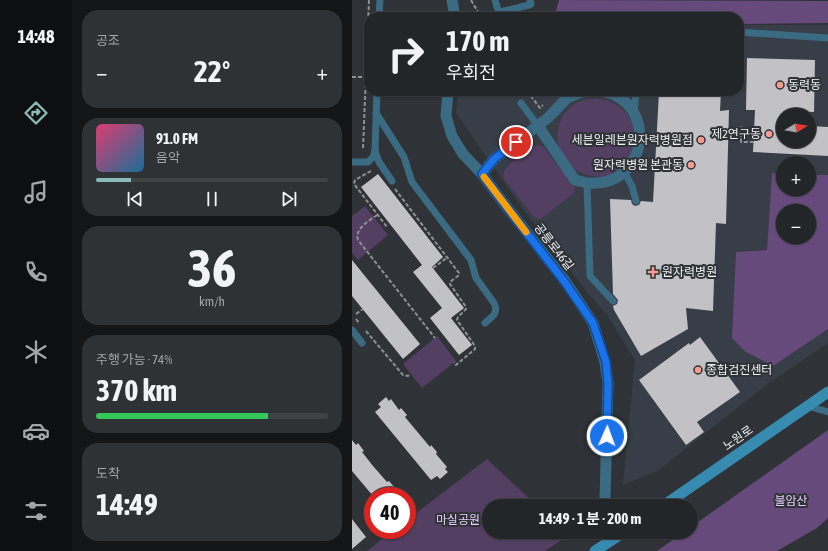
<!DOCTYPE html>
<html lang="ko">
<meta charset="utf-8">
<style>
:root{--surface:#232628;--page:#2f3234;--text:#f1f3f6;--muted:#a3a5a8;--line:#404345;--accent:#8bbbb9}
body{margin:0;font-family:"Asap Condensed","Noto Sans KR",sans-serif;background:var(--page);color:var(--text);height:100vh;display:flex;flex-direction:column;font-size:15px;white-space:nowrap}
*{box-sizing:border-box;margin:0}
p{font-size:13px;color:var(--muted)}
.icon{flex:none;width:22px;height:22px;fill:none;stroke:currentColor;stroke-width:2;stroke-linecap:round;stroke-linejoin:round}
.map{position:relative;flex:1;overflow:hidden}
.sheet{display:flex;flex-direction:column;gap:10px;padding:10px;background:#131516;width:280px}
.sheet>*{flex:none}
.guide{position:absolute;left:12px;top:12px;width:380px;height:84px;border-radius:16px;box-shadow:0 1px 3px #0004,0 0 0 1px var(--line);background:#232628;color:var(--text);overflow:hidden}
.needle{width:26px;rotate:79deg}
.controls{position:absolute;left:424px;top:108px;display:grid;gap:8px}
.controls a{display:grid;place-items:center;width:40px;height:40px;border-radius:50%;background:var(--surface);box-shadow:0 1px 3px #0004,0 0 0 1px var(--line);font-size:20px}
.speed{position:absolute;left:12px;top:487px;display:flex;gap:8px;font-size:20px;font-weight:700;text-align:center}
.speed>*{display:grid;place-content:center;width:52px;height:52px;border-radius:50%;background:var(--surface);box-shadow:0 1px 3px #0004,0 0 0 1px var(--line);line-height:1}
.speed .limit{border:6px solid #d22;background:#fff;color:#111}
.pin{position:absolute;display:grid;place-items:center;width:34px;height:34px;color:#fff;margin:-17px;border:2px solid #fff;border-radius:50%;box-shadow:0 1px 4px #0007}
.me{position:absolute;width:44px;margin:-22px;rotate:2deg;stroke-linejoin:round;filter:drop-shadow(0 0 3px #0008)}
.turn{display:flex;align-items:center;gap:14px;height:84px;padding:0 16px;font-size:18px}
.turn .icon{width:52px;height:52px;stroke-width:2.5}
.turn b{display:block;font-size:28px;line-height:34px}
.big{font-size:30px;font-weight:700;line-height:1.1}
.sheet .widget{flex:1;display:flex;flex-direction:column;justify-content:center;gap:6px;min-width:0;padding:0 14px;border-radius:16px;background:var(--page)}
.sheet .dial{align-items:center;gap:0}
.dial b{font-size:52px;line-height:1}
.song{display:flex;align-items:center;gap:12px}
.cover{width:48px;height:48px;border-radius:6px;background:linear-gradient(135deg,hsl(340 70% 55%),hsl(200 70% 35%))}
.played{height:4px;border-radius:2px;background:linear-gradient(90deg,var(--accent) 15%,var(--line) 15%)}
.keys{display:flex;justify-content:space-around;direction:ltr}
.heat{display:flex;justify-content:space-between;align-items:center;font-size:22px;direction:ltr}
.charge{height:6px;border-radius:3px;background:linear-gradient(90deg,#34c759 74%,var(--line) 0)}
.trip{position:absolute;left:130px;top:499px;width:216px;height:40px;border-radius:20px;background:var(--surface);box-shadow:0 1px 3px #0004,0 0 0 1px var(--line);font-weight:700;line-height:40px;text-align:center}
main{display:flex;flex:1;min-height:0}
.tabs{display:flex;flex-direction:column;width:72px;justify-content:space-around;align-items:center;background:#0e0f10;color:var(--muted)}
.tabs .icon{width:28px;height:28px}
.tabs .selected{color:var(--accent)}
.tabs b{font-size:18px;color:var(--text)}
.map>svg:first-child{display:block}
</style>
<main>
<nav class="tabs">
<b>14:48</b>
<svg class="icon selected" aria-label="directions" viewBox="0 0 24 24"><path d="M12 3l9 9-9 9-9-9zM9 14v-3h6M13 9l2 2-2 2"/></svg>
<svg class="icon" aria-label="music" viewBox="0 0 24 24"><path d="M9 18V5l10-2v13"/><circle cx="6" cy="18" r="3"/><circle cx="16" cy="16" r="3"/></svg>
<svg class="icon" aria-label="phone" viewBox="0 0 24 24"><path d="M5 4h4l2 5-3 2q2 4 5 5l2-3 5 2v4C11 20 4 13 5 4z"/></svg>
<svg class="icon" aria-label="climate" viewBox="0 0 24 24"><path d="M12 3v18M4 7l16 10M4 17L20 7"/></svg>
<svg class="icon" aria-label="car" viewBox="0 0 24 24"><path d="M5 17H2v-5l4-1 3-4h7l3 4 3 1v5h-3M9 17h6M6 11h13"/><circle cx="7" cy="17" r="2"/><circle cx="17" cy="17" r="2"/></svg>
<svg class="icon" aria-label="filters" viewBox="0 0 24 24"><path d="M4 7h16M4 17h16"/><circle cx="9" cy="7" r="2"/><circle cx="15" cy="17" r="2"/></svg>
</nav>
<section class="sheet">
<div class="widget"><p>공조</p>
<div class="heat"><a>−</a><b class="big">22°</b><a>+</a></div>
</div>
<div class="widget">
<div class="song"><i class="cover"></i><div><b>91.0 FM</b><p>음악</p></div></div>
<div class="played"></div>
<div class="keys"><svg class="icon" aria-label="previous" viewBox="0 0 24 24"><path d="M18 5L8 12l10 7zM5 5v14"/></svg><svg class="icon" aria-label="pause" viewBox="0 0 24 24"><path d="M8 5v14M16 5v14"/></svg><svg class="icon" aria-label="next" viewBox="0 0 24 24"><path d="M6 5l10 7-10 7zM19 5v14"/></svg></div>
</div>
<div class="widget dial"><b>36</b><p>km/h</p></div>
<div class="widget"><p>주행 가능 · 74%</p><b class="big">370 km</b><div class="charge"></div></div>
<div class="widget"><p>도착</p><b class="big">14:49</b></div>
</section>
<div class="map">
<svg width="476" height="551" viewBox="0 0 476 551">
<rect width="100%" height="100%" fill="#2f3236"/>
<g fill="#383e47" fill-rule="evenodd">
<path d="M115 12 160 17H166H114Z"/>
<path d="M387 25H476V175H457V163H431V173H420L415 250 384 252 421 366 476 329V343L417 383 305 471 271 485 283 360 255 315 234 291 170 208 104 113 106 91H387ZM431 115H457V141H431Z"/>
</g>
<g fill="#523f61">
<path d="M244 98C267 101 286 117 283 142 282 150 277 159 274 167 268 170 259 177 252 178 249 178 244 176 240 176 205 171 192 124 223 104 229 100 237 99 244 98Z"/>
<path d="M187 145 192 147 223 188 222 193 187 220 181 216 152 179V170C162 160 173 147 187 145Z"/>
<path d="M13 206 36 235 6 260 0 253V216Z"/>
<path d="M85 336 104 361 70 388 51 364Z"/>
<path d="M135 459 185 506H137V532H213L217 535 193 551H15L42 530H55V520Z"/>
</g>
<g fill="#664a7b" fill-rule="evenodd">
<path d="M207 0 476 1V23L387 24V17H217L203 15Z"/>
<path d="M420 173H431V189H457V175H476V329L421 366 394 352 380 338 384 252 415 250ZM431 211H457V237H431Z"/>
<path d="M476 430V518L465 528 425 551H305L332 532H339V527Z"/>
</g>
<g fill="#c1c1c6">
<path d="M395 58 463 60 462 112 431 111V141H457V126L476 127V156L401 152 403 110H394Z"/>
<path d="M325 91H369L368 111 377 110 374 224 364 223 361 311 334 308 336 329 289 356 262 310 261 306 265 304 266 300 261 294 258 199 279 200 280 204 283 206 287 205 289 201 301 202 307 92H325Z"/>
<path d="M26 174 91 257 80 267 112 308 99 318 120 345 107 355 78 318 90 308 61 272 70 265 9 187Z"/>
<path d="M0 260 68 344 51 359 0 296Z"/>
<path d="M348 337 388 392 345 422 352 432 334 445 287 380 337 343 338 345Z"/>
<path d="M34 397 37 401 39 399 47 410 49 408 55 415 53 417 78 447 79 445 85 452 84 454 95 467 93 469 96 472 88 479 85 476 79 480 23 412 29 407 26 404Z"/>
<path d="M0 440 4 445 6 443 12 451 10 452 21 466 35 482 37 481 43 488 40 490 44 496H21L0 471Z"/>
<path d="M0 519 14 537 0 549Z"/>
</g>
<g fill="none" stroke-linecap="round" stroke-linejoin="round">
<g stroke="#8e9093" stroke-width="2" stroke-dasharray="4 2" stroke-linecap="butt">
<path d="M119 0 129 17"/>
<path d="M0 77H14"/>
<path d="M175 91 188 108 191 105"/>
<path d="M377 129 389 127V142H402"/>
<path d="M11 148 17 0"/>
<path d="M19 171 3 180 2 184 35 227"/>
<path d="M43 189 107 273V275L98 282V284L114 307V309L106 317 105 320 123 346V349L104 365 102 362"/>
<path d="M25 215C17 221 2 229 6 240L83 338"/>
<path d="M81 268 96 257"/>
<path d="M4 314 11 309"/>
<path d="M4 319 7 323"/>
<path d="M14 331 51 375 56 376 58 373"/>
</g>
<g stroke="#3b6b83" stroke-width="7">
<path d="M143 0 146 10 148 12 177 5 179 4 178 0"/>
<path d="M27 17 28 0"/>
<path d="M387 32 476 38"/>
<path d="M25 91 23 151 27 162 40 181"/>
<path d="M169 103 186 126"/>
<path d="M24 113 52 157 60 182 119 260 124 278 142 303C147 313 140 317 133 323"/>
<path d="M282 113 284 91"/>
<path d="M0 162H16L21 157 23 151"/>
<path d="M272 172 280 186 284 201"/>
<path d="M235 183 238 276 261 301"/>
<path d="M0 330 10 343"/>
<path d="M455 406 476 412"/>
</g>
<g stroke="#3b6b83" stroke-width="11">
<path d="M186 126 223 180C228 181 233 183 238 183 297 187 307 100 249 91"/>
<path d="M130 174 142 159 197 117 215 98 227 93 235 91"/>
</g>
<g stroke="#3b6b83" stroke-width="11">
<path d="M100 0 103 17"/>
<path d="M96 91 94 116 100 136 111 154 130 174 150 201 213 281 241 323 253 362 256 383 253 499 256 506"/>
</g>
<g stroke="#378bb0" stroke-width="11">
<path d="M311 506 476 392"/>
<path d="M243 551 272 532"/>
</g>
</g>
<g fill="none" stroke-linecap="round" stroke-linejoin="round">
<defs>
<path id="route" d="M164 142 142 159 130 174 150 201 212 281 241 323 254 362 256 383 255 436"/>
</defs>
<use href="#route" stroke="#114b97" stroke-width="10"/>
<use href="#route" stroke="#1a73e8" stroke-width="7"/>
<path stroke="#f59e0b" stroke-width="7" d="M132 177 174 232"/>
</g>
<g fill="#f59c91" stroke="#2f3236" stroke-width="1.5">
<circle cx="428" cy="85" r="4"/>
<circle cx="417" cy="134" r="4"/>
<circle cx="349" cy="140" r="4"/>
<circle cx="339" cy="165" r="4"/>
<path d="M299 266h4v4h4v4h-4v4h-4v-4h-4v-4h4z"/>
<circle cx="346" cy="370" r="4"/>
</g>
<g text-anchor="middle" stroke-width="4" stroke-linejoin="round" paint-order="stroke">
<g font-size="12" fill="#eff1f3" stroke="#2f3236" text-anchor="start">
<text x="436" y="89">동력동</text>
<text x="409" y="138" text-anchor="end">제2연구동</text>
<text x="341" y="144" text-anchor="end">세븐일레븐원자력병원점</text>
<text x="331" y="169" text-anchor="end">원자력병원 본관동</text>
<text x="310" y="276">원자력병원</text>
<text x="354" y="374">종합검진센터</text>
</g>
<g font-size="12" fill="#eff1f3" stroke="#2f3236">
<text transform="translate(202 247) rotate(52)" y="4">공릉로46길</text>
<text transform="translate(386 438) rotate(-35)" y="4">노원로</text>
</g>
<g font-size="12" fill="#e7cefc" stroke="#2f3236">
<text x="439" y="505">불암산</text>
<text x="106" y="524">마실공원</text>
</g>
</g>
</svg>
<div class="controls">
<a><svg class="needle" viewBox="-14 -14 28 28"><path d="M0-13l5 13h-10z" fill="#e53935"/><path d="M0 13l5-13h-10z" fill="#a3a5a8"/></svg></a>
<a>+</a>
<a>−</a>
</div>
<div class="speed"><div class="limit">40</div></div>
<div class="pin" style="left:164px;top:142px;background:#d93025"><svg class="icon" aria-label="arrive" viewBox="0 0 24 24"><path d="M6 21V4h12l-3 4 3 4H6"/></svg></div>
<svg class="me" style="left:255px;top:436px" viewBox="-20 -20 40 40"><circle r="17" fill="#1a73e8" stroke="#fff" stroke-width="3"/><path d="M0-11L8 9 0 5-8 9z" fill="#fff"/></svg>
<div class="trip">14:49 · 1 분 · 200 m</div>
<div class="guide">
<div class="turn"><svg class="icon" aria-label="right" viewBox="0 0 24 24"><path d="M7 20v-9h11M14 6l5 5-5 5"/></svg><div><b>170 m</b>우회전</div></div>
</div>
</div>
</main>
